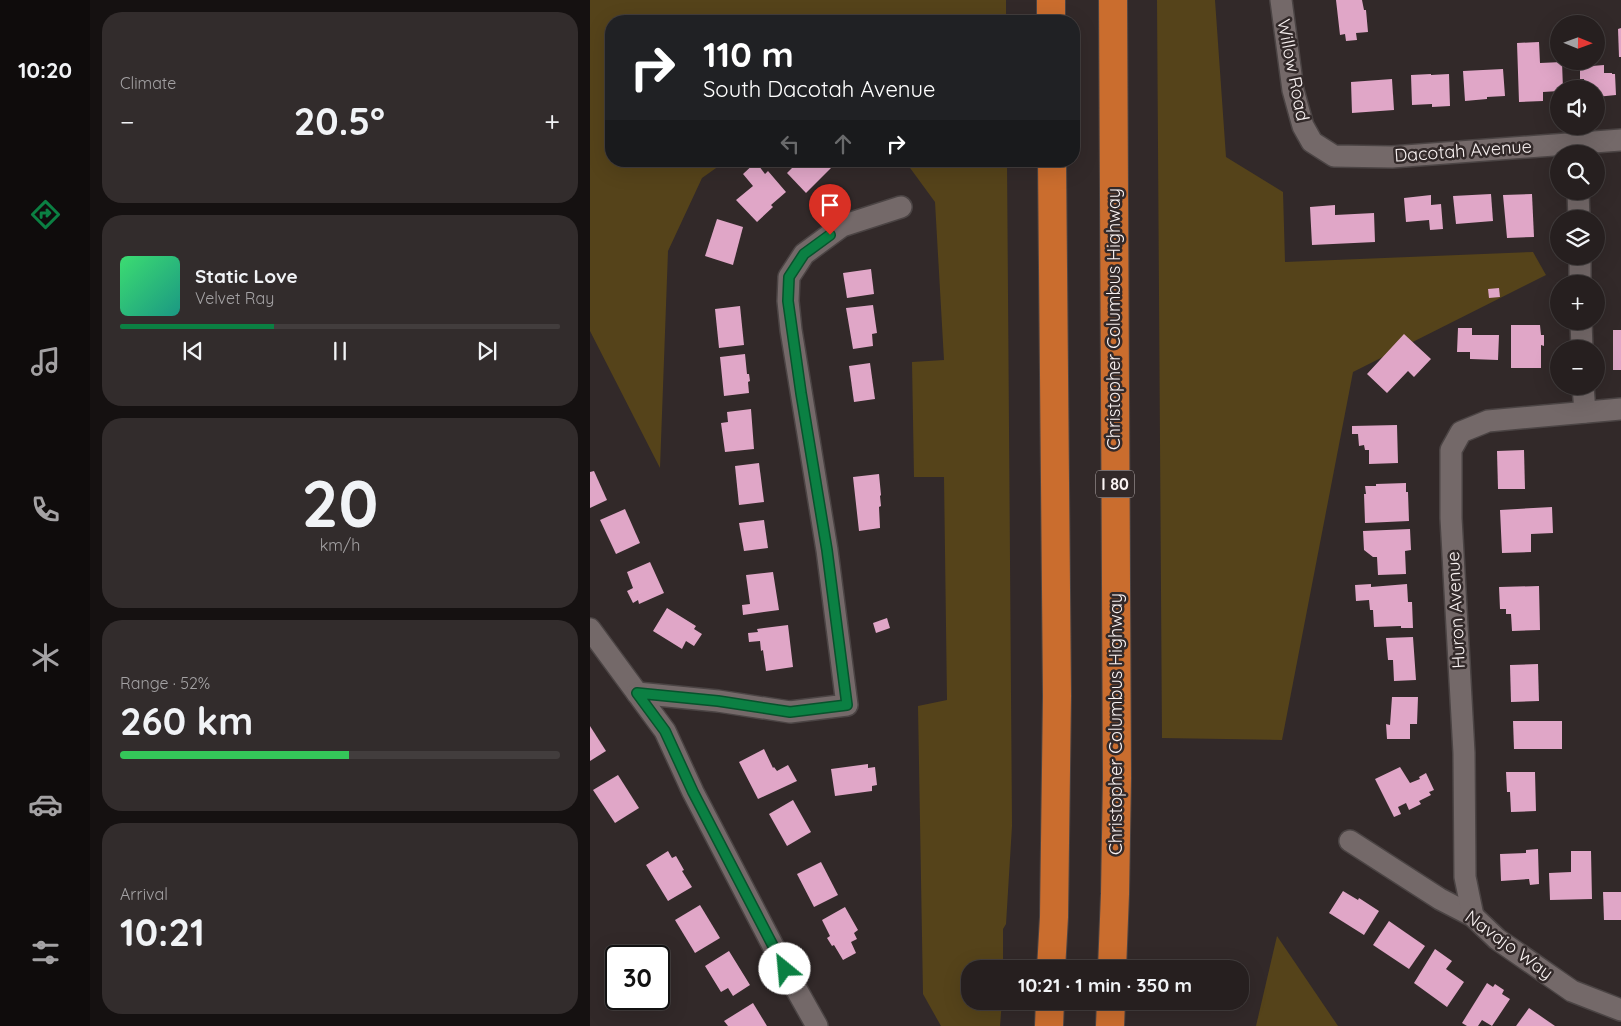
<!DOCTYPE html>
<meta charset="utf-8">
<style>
:root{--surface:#261f1f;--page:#322c2c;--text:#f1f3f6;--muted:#a4a2a4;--line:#423d3d;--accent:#0b8043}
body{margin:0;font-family:Quicksand,sans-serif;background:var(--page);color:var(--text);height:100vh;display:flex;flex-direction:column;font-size:19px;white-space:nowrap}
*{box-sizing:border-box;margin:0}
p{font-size:16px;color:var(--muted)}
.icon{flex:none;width:28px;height:28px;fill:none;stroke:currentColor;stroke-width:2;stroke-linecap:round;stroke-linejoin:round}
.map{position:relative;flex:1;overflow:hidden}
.sheet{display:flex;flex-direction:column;gap:12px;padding:12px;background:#151111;width:500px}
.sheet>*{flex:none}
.guide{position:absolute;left:15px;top:15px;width:475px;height:152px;border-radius:20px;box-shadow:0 5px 20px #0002,0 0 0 1px var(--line);background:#202124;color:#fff;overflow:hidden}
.needle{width:32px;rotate:91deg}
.fabs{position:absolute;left:960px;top:15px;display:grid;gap:10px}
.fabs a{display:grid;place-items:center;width:55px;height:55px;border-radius:50%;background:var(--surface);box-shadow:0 5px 20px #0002,0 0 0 1px var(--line);font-size:25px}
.speed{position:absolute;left:15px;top:945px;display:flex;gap:10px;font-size:25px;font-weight:700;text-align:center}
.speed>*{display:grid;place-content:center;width:65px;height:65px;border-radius:50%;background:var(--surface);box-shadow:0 5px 20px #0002,0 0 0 1px var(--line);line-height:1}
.speed .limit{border:2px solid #111;border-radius:8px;background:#fff;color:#111}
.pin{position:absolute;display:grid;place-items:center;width:42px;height:42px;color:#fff;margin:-51px -21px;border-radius:50% 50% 50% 0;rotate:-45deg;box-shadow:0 0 5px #0007}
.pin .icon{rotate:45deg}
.me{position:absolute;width:55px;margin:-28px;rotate:332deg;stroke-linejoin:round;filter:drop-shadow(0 0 4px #0008)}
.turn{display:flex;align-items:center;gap:18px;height:105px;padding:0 15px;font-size:22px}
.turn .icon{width:65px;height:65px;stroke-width:2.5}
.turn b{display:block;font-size:35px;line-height:42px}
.lanes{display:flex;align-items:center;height:48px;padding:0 15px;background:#0003;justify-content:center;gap:25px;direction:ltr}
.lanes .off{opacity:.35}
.big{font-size:38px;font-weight:800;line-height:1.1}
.sheet .card{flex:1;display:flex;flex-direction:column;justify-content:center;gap:8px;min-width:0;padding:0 18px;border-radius:20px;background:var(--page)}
.sheet .dial{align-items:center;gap:0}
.dial b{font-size:65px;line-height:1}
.song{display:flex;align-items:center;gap:15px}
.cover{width:60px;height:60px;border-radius:8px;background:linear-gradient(135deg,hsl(140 70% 55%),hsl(170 70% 35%))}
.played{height:5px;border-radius:2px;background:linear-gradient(90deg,var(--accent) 35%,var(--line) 35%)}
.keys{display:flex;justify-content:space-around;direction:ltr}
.heat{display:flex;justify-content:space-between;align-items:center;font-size:28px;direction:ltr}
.charge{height:8px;border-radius:4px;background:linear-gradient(90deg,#34c759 52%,var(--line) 0)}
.trip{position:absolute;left:371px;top:960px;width:288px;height:50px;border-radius:20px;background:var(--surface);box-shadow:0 5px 20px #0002,0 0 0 1px var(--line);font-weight:800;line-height:50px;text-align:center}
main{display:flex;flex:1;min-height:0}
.menu{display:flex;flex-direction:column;width:90px;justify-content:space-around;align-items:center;background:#0f0c0c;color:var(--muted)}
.menu .icon{width:35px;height:35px}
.menu .active{color:var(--accent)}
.menu b{font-size:22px;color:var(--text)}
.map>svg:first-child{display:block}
</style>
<main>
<nav class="menu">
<b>10:20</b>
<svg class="icon active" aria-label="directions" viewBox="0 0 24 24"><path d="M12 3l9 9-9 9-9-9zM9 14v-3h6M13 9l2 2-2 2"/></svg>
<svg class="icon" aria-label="music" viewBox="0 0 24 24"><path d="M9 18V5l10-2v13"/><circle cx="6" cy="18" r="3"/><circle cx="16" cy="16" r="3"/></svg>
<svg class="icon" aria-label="phone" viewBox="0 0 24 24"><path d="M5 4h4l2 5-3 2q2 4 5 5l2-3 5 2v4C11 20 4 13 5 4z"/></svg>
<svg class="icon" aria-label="climate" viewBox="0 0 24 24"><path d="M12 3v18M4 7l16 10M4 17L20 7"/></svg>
<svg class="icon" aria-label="car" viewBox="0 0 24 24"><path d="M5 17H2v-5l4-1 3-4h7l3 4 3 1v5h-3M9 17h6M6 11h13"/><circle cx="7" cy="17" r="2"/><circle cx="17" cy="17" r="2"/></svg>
<svg class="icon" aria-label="filters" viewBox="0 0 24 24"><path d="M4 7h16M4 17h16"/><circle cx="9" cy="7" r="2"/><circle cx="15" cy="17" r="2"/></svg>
</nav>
<section class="sheet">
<div class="card"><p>Climate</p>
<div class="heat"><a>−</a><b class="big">20.5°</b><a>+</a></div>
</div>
<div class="card">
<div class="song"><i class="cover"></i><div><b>Static Love</b><p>Velvet Ray</p></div></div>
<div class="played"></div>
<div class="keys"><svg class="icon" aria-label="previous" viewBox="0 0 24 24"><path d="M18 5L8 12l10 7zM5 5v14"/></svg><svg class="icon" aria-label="pause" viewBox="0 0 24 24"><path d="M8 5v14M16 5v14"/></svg><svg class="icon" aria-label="next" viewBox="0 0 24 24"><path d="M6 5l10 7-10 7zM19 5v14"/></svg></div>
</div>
<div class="card dial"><b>20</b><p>km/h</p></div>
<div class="card"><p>Range · 52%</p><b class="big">260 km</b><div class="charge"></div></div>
<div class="card"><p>Arrival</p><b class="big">10:21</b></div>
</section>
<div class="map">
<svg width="1031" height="1026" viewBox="0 0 1031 1026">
<rect width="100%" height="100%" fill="#322929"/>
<g fill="#55431a">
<path d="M0 0H416V21H21V161H136L112 178 78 251 70 468 0 331Z"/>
<path d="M567 0H625L636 157 693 192 695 262 943 252 956 275 763 372 692 740 572 738Z"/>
<path d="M315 161H417L422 826 416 924 413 929V969H380V1001H412L410 1026H351L333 994 328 706 357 700 354 477H324L322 362 354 360 345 202Z"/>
<path d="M687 936 748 1026H666Z"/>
</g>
<g fill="#e0a6c7">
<path d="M746 0H772L774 10H776L778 32 766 33 767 40 756 41 755 34 750 35Z"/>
<path d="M1031 28V57H1029L1028 29Z"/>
<path d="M949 42 950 63 972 62 973 89H969V91L953 92V101L929 102 927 43Z"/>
<path d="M1014 65V73H1022V74H1025L1026 95 1006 97V89H995L994 79H990V67Z"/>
<path d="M913 69 915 96 897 97V99L875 101 873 71Z"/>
<path d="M841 74V75L859 74 860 106 842 107V104L822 105 821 75Z"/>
<path d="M802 79 804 110 762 113 761 82Z"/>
<path d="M209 161H242L245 164 216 193 197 173Z"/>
<path d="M166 162 175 174 178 171 196 192 181 205 183 207 167 222 146 200 163 186 153 174Z"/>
<path d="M901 194 903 221 866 224 863 196Z"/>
<path d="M942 194 944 237 917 238 913 195Z"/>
<path d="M841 195V205L851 204 853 229 840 230 839 220 816 222 814 198Z"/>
<path d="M745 205V215L784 213 785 242 722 245 720 207Z"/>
<path d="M127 219 153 227 143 265 115 256Z"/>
<path d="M281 269 284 294 257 298 253 273Z"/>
<path d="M909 288 910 297 899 298 898 289Z"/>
<path d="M283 305 287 333 282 334 283 346 263 349 256 308Z"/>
<path d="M150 306 154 345 129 348 125 309Z"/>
<path d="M921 325H950L951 335H954V346L951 345V368H921Z"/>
<path d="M868 328H882V335H909L908 360 880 359V352H867Z"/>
<rect x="1023" y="330" width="8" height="40"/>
<path d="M814 334 841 359 824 377 818 371 797 393 777 374Z"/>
<path d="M155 354 157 374H159L160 381 158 382 159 393 134 396 130 357Z"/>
<path d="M280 363 285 399 264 402 259 366Z"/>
<path d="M161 409 164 449 135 452 131 423 138 422 137 412Z"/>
<path d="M807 425 808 463 779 464V450H775L774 445 769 446 768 434H762V426Z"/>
<path d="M934 450 935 489H908L907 451Z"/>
<path d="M169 463 174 502 149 505 145 466Z"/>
<path d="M4 471 17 500 0 508V472Z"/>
<path d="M289 474 291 495 290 496 291 506 289 507 290 528 269 531 263 477Z"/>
<path d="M816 483V492H818L819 521 775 523 774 494H776L775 486H786V484Z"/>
<path d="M962 507 963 533 941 534V552L912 553 910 510Z"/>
<path d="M35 509 50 543 26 554 10 520Z"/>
<path d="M174 520 178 548 154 551 149 523Z"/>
<path d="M820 529 821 550 815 551 816 574 788 575 787 557H783L774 550 773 531Z"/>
<path d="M60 562 74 593 49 604 48 600 43 603 37 591 43 588 37 572Z"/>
<path d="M183 572 189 610 153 615 152 605 160 604 156 575Z"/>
<path d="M781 584V587L817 584 818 602H822L823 628H811V626L784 627 783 610H780L779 600 766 601 765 585Z"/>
<path d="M949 586 950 630 922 631 921 614H916V609H910L909 587Z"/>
<path d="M77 608 106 626 104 629 112 634 104 646 96 641 92 649 63 631Z"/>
<path d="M297 618 300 628 286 633 283 623Z"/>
<path d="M198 625 203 667 176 671 173 650 171 651 170 641 159 642 158 633 168 632 167 629Z"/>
<path d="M823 637 826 680 804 681 803 660H798L796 638Z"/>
<path d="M948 664 949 701 921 702 920 665Z"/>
<path d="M802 697H828L827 724H820V739H797L796 724 800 725Z"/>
<path d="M923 721H972V749H924Z"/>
<path d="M0 726 16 751 0 761Z"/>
<path d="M174 749 183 768 184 767 187 771 198 765 207 781 168 799 149 762Z"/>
<path d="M278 764V768L285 767 287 785 282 786V791L245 796 241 769Z"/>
<path d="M810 767 820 783 830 779 829 777 836 773 844 790 839 792 841 795 829 801 831 804 819 810 816 803 808 807 811 814 804 817 785 779Z"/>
<path d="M916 772H945L946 811 921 812 920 792H917Z"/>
<path d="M28 775 49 808 25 823 3 790Z"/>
<path d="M203 800 221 832 197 846 179 814Z"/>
<path d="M948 849 949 884 940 885 939 879 911 881 910 854 936 853V850Z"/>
<path d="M78 851 82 858 86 856 94 870 92 871 102 887 78 901 56 865Z"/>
<path d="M981 851H1001L1002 899 960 900 959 873 981 872Z"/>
<path d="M231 862 248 895 224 907 207 874Z"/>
<path d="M753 891 768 900 769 898 789 911 774 935 739 913Z"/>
<path d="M1013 892H1031V920H1014Z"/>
<path d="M110 905 130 938 105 953 85 920Z"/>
<path d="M255 907 268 930 264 933 267 939 261 942 266 953 253 960 244 945 242 946 237 938 240 936 232 920Z"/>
<path d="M799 921 835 946 819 969 783 945Z"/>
<path d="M845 949 862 961 856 969 874 982 857 1007 824 983Z"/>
<path d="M139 951 160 985 143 996 138 988 131 992 115 966Z"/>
<path d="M897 983 903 987 905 984 914 990 912 994 920 999 902 1026 892 1020 888 1026H877L872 1023Z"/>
<path d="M163 1003 177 1026H138L134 1021Z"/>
<path d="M939 1008 965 1026H926Z"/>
</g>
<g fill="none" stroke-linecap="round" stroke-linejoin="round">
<defs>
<g id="minor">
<path d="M691 0 703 90 713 126 722 142 744 156 802 157 1031 140"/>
<path d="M988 191 989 219"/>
<path d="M990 256V284"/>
<path d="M991 321 992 349"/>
<path d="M993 386 995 412"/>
<path d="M0 629 75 731 103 792 195 969 227 1026"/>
<path d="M47 693 128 701 200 712 257 705 237 550 201 330 198 301 199 277 214 254 252 226 311 207"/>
<path d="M760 841 850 899 883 916 907 939 982 991 1031 1010"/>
<path d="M883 916 875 877 874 753 861 518V450L871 432 898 421 1031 409"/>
</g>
<g id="motorway">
<path d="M461 21V0"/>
<path d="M461 969 464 917 467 696 462 161"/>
<path d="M522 969 525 894 527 778 523 0"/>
<path d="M459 1026 460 1001"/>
<path d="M520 1026 521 1001"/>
</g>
</defs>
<use href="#minor" stroke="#4b4444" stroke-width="24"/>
<use href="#motorway" stroke="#4b4444" stroke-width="30"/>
<use href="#minor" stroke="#746969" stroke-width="21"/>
<use href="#motorway" stroke="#ca6d2e" stroke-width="28"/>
</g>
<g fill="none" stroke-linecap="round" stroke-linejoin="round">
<defs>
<path id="route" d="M195 969 103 792 75 731 47 693 128 701 200 712 257 705 237 550 211 393 198 301 199 277 214 254 240 235"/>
</defs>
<use href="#route" stroke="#07532c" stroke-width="12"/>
<use href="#route" stroke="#0b8043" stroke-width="9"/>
</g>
<g text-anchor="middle" stroke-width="5" stroke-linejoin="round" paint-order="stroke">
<rect fill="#322929" stroke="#beb6b6" stroke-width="1" x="506" y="470.5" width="38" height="27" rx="4"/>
<g font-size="16" font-weight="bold" fill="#faf3f3">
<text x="525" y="490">I 80</text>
</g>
<g font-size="18" fill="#faf3f3" stroke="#322929">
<text transform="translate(703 70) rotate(79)" y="6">Willow Road</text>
<text transform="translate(873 151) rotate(-4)" y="6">Dacotah Avenue</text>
<text transform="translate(524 319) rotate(-90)" y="6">Christopher Columbus Highway</text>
<text transform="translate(866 610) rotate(-93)" y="6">Huron Avenue</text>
<text transform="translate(526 724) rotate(-90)" y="6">Christopher Columbus Highway</text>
<text transform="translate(919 945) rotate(36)" y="6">Navajo Way</text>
</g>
</g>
</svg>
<div class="fabs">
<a><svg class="needle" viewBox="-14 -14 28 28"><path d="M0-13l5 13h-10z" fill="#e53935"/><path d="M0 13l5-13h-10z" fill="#a4a2a4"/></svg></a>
<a><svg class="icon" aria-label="sound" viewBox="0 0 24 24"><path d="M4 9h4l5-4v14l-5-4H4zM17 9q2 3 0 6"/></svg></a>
<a><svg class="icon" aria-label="search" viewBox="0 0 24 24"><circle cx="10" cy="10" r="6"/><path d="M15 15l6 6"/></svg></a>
<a><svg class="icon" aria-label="layers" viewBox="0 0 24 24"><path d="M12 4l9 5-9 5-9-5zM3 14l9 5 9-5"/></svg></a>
<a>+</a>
<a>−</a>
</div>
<div class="speed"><div class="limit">30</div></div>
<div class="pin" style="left:240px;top:235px;background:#d93025"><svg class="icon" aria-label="arrive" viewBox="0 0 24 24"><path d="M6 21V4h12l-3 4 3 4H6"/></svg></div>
<svg class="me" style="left:195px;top:969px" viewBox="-20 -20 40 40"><circle r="19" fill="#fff"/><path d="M0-13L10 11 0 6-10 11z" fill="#0b8043"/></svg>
<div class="trip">10:21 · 1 min · 350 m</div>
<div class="guide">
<div class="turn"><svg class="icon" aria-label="right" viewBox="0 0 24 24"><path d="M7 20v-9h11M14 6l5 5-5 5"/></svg><div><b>110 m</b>South Dacotah Avenue</div></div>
<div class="lanes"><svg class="icon off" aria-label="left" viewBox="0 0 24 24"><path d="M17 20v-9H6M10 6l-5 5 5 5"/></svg><svg class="icon off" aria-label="ahead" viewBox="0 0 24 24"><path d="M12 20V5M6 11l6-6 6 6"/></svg><svg class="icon" aria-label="right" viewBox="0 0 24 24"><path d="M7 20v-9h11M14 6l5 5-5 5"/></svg></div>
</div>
</div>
</main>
